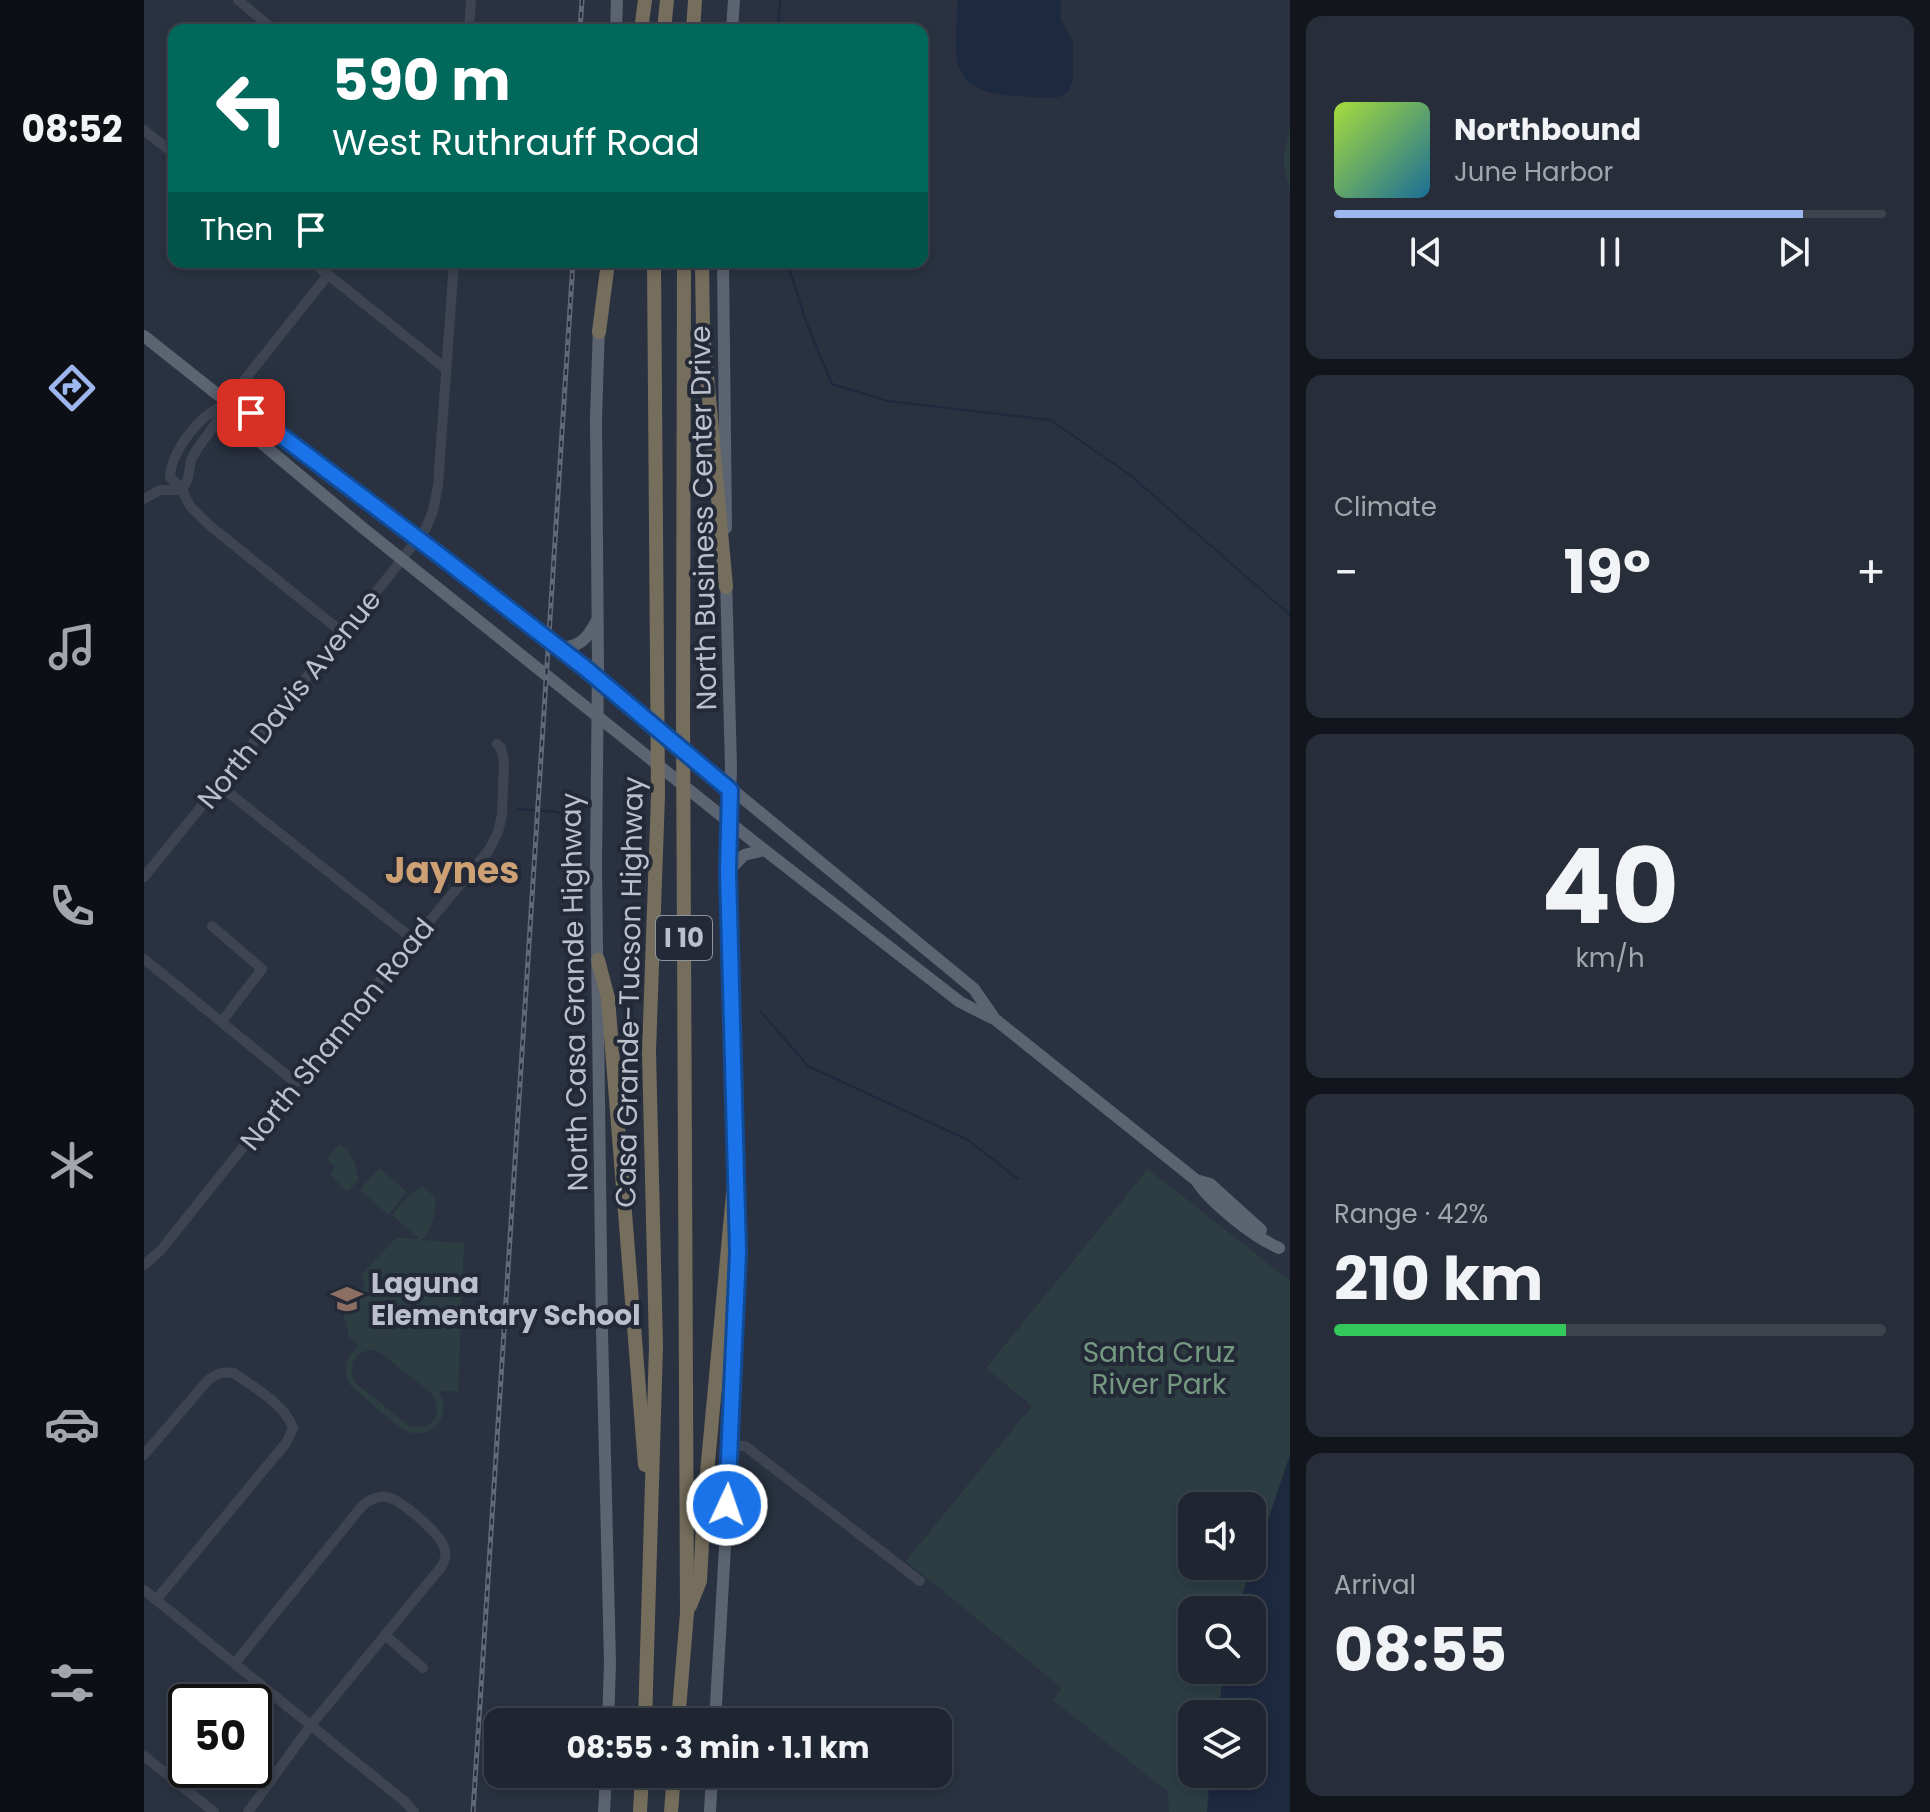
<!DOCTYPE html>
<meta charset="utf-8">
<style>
:root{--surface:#202631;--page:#282e39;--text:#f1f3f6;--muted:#a2a5ab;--line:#3d434d;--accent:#9cb6ef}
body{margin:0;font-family:Poppins,sans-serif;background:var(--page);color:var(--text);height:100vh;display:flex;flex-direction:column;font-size:30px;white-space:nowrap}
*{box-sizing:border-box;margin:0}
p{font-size:26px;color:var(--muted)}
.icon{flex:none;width:44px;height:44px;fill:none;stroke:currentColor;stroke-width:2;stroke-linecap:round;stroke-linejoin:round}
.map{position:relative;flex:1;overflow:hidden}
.drawer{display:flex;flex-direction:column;gap:16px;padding:16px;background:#12151b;width:640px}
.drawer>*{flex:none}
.hud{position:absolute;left:24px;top:24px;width:760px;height:244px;border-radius:16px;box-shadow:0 4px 12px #0003,0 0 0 2px var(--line);background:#00695c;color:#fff;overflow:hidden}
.buttons{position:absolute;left:1034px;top:1492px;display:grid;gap:16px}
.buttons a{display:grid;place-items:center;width:88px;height:88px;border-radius:16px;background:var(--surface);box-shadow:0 4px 12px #0003,0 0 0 2px var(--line);font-size:40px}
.speed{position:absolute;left:24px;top:1684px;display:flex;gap:16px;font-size:40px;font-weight:700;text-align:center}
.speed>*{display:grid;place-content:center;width:104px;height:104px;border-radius:50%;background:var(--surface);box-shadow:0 4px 12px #0003,0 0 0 2px var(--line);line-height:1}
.speed .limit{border:4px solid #111;border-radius:12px;background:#fff;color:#111}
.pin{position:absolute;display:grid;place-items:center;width:68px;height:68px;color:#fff;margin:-34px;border-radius:16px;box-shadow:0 4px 12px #0006}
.me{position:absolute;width:88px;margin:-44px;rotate:3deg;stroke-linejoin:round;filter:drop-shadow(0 0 6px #0008)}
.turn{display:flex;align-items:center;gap:28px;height:168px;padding:0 32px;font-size:36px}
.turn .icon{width:104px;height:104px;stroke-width:2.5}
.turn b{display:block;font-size:56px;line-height:68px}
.then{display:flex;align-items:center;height:76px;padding:0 32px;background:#0003;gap:16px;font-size:30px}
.big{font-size:60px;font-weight:700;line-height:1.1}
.drawer .tile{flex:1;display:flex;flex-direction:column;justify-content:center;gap:12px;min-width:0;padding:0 28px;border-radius:16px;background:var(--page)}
.drawer .dial{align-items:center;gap:0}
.dial b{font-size:104px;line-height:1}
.song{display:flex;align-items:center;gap:24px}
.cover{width:96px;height:96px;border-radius:12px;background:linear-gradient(135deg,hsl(80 70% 55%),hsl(200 70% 35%))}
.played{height:8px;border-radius:4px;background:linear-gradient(90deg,var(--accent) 85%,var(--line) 85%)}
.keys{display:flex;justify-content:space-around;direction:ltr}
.heat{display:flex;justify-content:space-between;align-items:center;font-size:44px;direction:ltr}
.charge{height:12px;border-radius:6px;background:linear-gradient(90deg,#34c759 42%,var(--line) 0)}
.trip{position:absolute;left:340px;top:1708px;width:468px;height:80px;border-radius:16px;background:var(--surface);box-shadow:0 4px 12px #0003,0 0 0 2px var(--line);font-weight:700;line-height:80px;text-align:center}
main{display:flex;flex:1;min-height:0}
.menu{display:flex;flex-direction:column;width:144px;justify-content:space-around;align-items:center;background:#0d0f14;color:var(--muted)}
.menu .icon{width:56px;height:56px}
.menu .on{color:var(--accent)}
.menu b{font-size:36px;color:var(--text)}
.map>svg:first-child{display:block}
</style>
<main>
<nav class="menu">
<b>08:52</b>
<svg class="icon on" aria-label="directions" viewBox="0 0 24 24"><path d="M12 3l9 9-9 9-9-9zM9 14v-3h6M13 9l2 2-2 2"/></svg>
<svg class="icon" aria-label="music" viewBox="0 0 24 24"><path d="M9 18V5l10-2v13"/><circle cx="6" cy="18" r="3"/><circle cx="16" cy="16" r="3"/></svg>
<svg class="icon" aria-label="phone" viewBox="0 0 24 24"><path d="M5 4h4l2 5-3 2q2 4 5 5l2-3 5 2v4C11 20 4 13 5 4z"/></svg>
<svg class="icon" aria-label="climate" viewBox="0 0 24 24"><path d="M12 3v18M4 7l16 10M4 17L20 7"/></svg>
<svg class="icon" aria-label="car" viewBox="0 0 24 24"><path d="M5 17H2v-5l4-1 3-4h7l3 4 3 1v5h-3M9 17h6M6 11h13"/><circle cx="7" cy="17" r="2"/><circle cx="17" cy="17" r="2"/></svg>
<svg class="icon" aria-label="filters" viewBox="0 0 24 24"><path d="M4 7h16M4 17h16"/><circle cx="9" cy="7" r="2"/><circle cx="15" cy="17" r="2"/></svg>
</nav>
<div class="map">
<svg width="1146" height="1812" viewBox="0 0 1146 1812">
<rect width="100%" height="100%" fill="#2a3241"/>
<g fill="#2c3e42" fill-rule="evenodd">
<path d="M1146 126V192L1139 162Z"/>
<path d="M195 1144 205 1151 204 1153C213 1162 212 1168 214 1180L205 1191H201L186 1174 192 1166 183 1159Z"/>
<path d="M235 1168 263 1192 244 1215 216 1190Z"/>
<path d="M1004 1169 1146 1281V1812H1025L1024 1792 909 1700 918 1688 762 1561 888 1406 842 1368ZM1048 1506H1108V1566H1048ZM1048 1610H1108V1670H1048ZM1048 1714H1108V1774H1048Z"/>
<path d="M279 1187 291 1197C293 1210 288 1233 277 1240L320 1243 314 1392 294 1390C299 1399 302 1408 297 1419 292 1430 277 1436 265 1432 252 1427 219 1396 206 1385 198 1368 202 1356 216 1346L205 1337 199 1311 221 1286 217 1275 252 1238 276 1239 248 1215C257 1204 265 1193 279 1187ZM229 1350 237 1353 288 1394C301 1414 287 1433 264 1425L212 1383 209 1377 208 1369 209 1362 214 1355 221 1351Z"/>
</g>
<g fill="#1d293f">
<path d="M814 0H917V20L929 42V79L925 91C921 93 918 96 914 97 903 100 887 96 876 96 801 93 811 59 814 0Z"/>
<path d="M1146 1455V1812H1063L1066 1774H1108V1714H1074L1080 1670H1108V1610H1093Z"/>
</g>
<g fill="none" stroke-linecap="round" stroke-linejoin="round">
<g stroke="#1d293f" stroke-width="2">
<path d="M634 30 636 0"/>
<path d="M643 262 663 324 688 384 744 401 906 420 985 474 1146 615"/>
<path d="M374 809 413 812 434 828"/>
<path d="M617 1012 664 1066 824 1140 874 1179"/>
</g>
<g stroke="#3e4551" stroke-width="10">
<path d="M94 0 130 30"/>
<path d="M325 30 327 0"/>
<path d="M0 130 30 154"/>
<path d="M168 262 302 369"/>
<path d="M83 402C76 407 68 411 61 417 46 430 26 457 26 477L38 490 46 506 65 525 199 633"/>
<path d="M38 490 44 478 47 460 53 449 70 426 83 402 184 275"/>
<path d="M0 499 16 490H38"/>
<path d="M75 785 270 940"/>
<path d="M0 877 245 576 282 528 289 511 294 485 310 262"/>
<path d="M68 926 118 969 78 1021"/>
<path d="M0 959 151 1082"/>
<path d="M0 1265 17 1250 151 1082 157 1081 229 989 345 850 354 832 358 815 360 761 357 748 353 744"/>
<path d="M587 1445 601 1446 776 1581"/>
<path d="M0 1455 64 1380C73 1374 79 1371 90 1373 110 1388 140 1403 149 1428L142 1443 12 1600"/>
<path d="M0 1590 218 1767 259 1800 270 1812"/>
<path d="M241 1635 279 1668"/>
<path d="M91 1663 218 1506C225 1500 232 1496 242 1497 257 1499 295 1533 300 1547 303 1554 301 1559 298 1566L167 1725 104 1812"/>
<path d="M0 1756 70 1812"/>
</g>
<g stroke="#5c6371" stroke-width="12">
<path d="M472 30 473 0"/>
<path d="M588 30 590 0"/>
<path d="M579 262 582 528"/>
<path d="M455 325 452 418 454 666 452 868 458 1332 466 1663 464 1722"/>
<path d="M0 336 83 402 107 413 290 551 441 668 830 989 850 1018"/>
<path d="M83 402 98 427 219 528 600 834 816 1002 852 1020 1052 1180C1066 1203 1110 1237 1135 1248"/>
<path d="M582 578 587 768 584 872 591 1179"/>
<path d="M416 649C436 645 442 641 452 622"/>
<path d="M584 872 600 855 620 850"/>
<path d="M1052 1180 1066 1184 1117 1230"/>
<path d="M571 1722 588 1424 594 1252 592 1214"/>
<path d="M460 1812 462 1774"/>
<path d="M566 1812 568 1774"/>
</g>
<g stroke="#766e5c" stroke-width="14">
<path d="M497 30 501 0"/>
<path d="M520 30 523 0"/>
<path d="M549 30 551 0"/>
<path d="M558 262 559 331 582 587"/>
<path d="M455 332 464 262"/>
<path d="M454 960 464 998 501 1465"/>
<path d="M546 1606 556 1581 560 1505 591 1173"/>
<path d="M501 1722 512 1346 505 1052 514 795 510 262"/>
<path d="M534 1722 543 1613 539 717 540 262"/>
<path d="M496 1812 498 1774"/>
<path d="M527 1812 530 1774"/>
</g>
<defs>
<g id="rail">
<path d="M436 30 438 0"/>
<path d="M329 1812 429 262"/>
</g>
</defs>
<use href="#rail" stroke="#616877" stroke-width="5"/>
<use href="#rail" stroke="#232936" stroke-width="2" stroke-dasharray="6" stroke-linecap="butt"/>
</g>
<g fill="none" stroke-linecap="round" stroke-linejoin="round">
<defs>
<path id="route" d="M107 413 290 551 441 668 586 790 584 872 594 1252 583 1505"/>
</defs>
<use href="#route" stroke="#114b97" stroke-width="20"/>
<use href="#route" stroke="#1a73e8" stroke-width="14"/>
</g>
<defs>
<symbol id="school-bare" viewBox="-9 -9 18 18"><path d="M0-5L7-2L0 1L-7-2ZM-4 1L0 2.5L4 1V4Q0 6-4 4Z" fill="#8d6e63" stroke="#232936" stroke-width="2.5" paint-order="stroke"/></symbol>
</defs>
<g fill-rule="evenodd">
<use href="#school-bare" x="181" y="1277" width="44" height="44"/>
</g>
<g text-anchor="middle" stroke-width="8" stroke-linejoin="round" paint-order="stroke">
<rect fill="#232936" stroke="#8d939e" stroke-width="2" x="512" y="916" width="56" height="44" rx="6"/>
<g font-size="26" font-weight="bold" fill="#bbc0cb">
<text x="540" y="947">I 10</text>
</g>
<g font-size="28" fill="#bbc0cb" stroke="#232936">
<text transform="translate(559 518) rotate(-91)" y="10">North Business Center Drive</text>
<text transform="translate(145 699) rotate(-51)" y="10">North Davis Avenue</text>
<text transform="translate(430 992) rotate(-91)" y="10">North Casa Grande Highway</text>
<text transform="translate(485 992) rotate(-89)" y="10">Casa Grande-Tucson Highway</text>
<text transform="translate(193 1034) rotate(-51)" y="10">North Shannon Road</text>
</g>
<g font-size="28" font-weight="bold" fill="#bbc0cb" stroke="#232936" text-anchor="start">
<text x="227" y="1293">Laguna<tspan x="227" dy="32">Elementary School</tspan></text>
</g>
<g font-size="28" fill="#759980" stroke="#232936">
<text x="1015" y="1362">Santa Cruz<tspan x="1015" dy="32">River Park</tspan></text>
</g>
<g font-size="36" font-weight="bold" fill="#cda174" stroke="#232936">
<text x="308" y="883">Jaynes</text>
</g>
</g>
</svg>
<div class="buttons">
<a><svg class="icon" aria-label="sound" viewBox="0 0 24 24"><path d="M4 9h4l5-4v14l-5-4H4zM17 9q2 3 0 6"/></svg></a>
<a><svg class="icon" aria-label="search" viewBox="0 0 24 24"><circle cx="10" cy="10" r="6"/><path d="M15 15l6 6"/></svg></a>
<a><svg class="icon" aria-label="layers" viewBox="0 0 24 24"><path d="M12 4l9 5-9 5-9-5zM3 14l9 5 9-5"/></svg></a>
</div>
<div class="speed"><div class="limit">50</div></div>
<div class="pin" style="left:107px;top:413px;background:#d93025"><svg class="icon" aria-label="arrive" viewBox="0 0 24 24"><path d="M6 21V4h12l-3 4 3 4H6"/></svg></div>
<svg class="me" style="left:583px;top:1505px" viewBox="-20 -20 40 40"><circle r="17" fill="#1a73e8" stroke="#fff" stroke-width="3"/><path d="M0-11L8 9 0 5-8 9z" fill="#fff"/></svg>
<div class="trip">08:55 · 3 min · 1.1 km</div>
<div class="hud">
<div class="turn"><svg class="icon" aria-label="left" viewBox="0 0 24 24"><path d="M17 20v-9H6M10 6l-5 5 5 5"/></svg><div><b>590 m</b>West Ruthrauff Road</div></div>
<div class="then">Then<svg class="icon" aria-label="arrive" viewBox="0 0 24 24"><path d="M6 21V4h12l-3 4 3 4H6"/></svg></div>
</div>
</div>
<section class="drawer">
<div class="tile">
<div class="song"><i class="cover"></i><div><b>Northbound</b><p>June Harbor</p></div></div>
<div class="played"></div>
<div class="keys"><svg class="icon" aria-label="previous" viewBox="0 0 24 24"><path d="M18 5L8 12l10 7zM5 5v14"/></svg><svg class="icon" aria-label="pause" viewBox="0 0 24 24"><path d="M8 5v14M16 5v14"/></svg><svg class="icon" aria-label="next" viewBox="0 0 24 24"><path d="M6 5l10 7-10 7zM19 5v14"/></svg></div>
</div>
<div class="tile"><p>Climate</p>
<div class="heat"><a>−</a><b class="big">19°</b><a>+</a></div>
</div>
<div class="tile dial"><b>40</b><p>km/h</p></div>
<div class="tile"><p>Range · 42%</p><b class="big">210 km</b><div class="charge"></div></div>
<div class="tile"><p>Arrival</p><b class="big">08:55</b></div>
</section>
</main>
